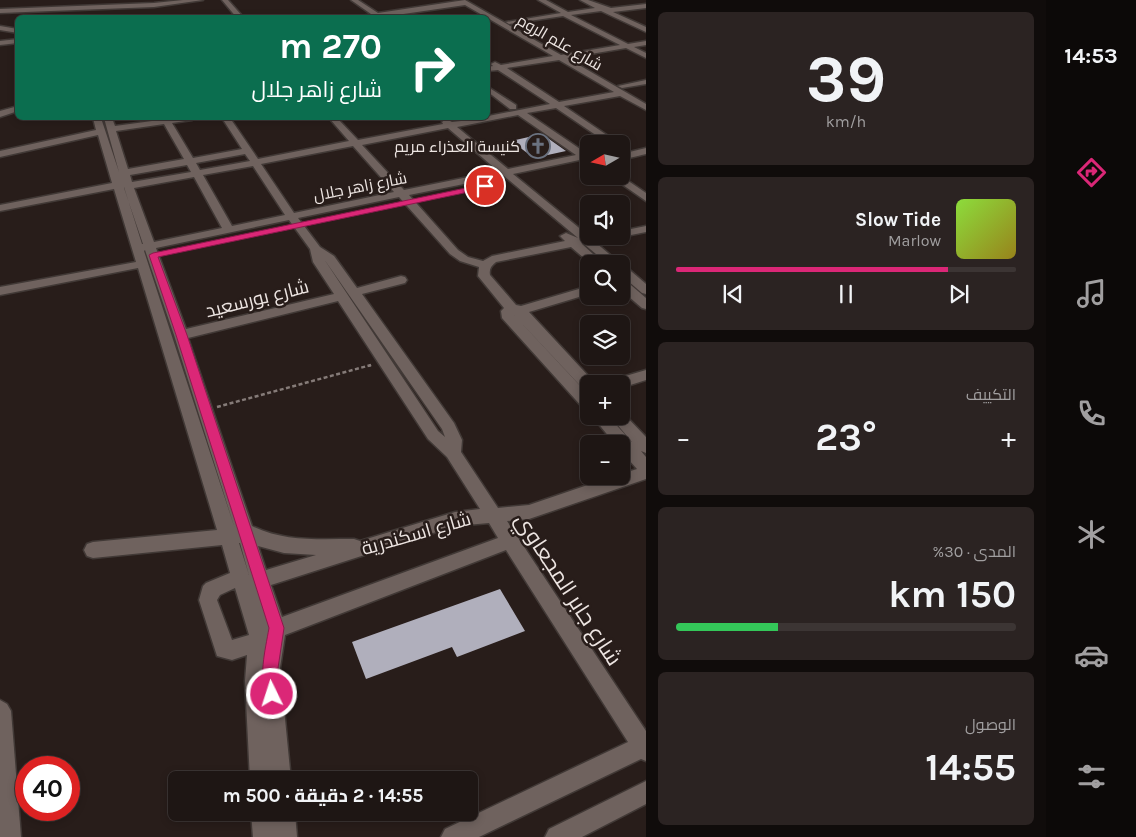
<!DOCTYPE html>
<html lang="ar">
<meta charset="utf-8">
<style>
:root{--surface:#1e1614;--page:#2b2322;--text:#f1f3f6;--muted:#a19fa0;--line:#3c3534;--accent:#db2777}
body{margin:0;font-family:Karla,Cairo,sans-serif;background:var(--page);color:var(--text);direction:rtl;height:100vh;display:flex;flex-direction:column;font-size:19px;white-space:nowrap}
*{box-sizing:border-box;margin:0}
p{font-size:16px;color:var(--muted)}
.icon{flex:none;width:28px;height:28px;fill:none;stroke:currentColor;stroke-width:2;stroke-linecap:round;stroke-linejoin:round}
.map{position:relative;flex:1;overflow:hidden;direction:ltr}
.sheet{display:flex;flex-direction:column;gap:12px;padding:12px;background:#100c0b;width:400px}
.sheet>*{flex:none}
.top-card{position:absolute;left:15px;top:15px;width:475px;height:105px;border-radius:8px;box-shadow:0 2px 8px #0003,0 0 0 1px var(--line);direction:rtl;background:#0b6e4f;color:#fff;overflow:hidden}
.needle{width:32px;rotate:261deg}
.buttons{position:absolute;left:580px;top:135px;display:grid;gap:10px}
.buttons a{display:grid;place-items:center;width:50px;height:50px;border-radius:8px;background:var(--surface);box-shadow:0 2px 8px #0003,0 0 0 1px var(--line);font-size:25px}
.speed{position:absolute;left:15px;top:756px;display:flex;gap:10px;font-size:25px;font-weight:700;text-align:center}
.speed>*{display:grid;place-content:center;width:65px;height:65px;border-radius:50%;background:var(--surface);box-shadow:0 2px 8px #0003,0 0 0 1px var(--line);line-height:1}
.speed .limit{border:8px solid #d22;background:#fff;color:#111}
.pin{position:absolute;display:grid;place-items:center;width:42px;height:42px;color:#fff;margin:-21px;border:2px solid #fff;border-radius:50%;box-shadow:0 1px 5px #0007}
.me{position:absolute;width:55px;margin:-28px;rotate:356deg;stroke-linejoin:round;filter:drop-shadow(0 0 4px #0008)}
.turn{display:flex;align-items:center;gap:18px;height:105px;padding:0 25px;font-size:22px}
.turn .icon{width:65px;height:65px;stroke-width:2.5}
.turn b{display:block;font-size:35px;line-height:42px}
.big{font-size:38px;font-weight:700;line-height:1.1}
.sheet .card{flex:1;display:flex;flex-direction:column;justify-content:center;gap:8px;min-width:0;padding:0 18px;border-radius:8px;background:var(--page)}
.sheet .dial{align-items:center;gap:0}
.dial b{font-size:65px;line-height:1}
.song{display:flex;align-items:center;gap:15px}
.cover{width:60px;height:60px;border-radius:8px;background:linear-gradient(135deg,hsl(90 70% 55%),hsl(50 70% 35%))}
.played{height:5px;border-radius:2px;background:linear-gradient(90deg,var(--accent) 80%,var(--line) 80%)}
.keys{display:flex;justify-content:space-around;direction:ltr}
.heat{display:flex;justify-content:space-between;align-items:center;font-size:28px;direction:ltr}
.charge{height:8px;border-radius:4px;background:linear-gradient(90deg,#34c759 30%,var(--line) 0)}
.trip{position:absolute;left:168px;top:771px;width:310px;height:50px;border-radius:8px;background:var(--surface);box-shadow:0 2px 8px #0003,0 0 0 1px var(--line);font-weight:700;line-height:50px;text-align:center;direction:rtl}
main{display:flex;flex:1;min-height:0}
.dock{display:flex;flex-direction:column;width:90px;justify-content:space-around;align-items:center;background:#0c0908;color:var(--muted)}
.dock .icon{width:35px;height:35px}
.dock .selected{color:var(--accent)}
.dock b{font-size:22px;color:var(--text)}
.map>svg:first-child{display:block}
</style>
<main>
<nav class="dock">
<b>14:53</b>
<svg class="icon selected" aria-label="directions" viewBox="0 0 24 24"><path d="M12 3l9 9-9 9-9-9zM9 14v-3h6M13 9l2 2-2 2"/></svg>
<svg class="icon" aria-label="music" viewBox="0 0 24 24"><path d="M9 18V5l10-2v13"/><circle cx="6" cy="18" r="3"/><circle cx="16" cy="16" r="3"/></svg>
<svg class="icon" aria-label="phone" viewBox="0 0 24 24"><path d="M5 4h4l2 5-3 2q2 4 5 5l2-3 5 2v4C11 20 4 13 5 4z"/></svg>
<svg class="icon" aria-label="climate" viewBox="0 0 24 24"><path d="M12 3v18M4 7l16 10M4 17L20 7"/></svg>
<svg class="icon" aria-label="car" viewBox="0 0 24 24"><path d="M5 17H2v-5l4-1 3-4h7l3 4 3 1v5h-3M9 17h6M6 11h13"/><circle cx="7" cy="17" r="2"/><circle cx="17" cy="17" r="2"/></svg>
<svg class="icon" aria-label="filters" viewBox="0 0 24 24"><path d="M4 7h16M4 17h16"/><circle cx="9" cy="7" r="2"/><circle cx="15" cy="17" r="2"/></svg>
</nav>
<section class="sheet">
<div class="card dial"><b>39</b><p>km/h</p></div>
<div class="card">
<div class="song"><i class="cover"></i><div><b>Slow Tide</b><p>Marlow</p></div></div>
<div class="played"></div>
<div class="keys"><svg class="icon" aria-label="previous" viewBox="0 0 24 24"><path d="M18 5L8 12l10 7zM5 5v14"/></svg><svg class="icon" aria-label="pause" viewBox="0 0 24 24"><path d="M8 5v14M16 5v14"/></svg><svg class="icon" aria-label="next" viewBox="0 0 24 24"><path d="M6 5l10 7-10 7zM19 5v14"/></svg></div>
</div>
<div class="card"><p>التكييف</p>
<div class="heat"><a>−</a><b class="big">23°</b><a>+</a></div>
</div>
<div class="card"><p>المدى · 30%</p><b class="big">150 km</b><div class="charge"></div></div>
<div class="card"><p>الوصول</p><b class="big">14:55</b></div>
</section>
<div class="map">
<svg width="646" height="837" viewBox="0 0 646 837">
<rect width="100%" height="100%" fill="#281d1a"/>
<g fill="#b0afbc">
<path d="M542 134 566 151 534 158 511 141Z"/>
<path d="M500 589 525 631 457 657 452 647 366 679 352 642Z"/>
</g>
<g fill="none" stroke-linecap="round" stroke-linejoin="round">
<defs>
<g id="minor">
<path d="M183 0H203L154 7 0 13V9L154 3Z"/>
<path d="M222 0H228L244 18H237Z"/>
<path d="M351 0H358L378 13 465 0 561 55 620 45 563 16 509 24 506 22 561 13 538 0H546L568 12 595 8 580 0H588L611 8 646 4V8L613 12 646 27V32L601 11 571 15 628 44 646 41V45L634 47 646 53V58L626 48 567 58 646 104V110L620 96 564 106 620 144H609L556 108 527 113 586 153 589 152V158L513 174 589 236H612L611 238 595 242 621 264H608L584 244H582L604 264H591L571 247 496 262C491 266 489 269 490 275L516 305 521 306 589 286V294L529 312 594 382 595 384H589V391L584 390 513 314 589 395V410L584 409 502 318 501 311 504 308 478 276 479 267 460 261 450 254 399 197 298 218 320 247 334 256 357 288 401 276 405 277 407 280 405 283 362 294 454 423 462 440 461 452 498 508 529 505 614 476H621V474L637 469 621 451V444H615L592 416H608L632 442 610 416H621L622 412 646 437V453L641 451 646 457V479L529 519 507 521 646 731V761L641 759 479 837H441L445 829 628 742 506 550 285 635 280 668 291 780H250L245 681 247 655 232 660 217 656 199 600 203 586 206 583 230 573 222 545 93 558 87 556 84 550 87 544 93 542 217 530 138 268 0 295V287L136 262 114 189 0 211V205L112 183 98 135 0 157V151L96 130 93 118H101L119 172 104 118H112L115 126 174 118H193L192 120 172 123 193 158 242 149 222 118H230L258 159 349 141 329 118H337L358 140 443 124 442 122 446 119 452 122 488 118V116L550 104 498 70 488 71V67L493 66 491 64 495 62 501 65 553 56 465 5 376 18H355L371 14ZM559 60 614 92 559 102 507 68ZM518 115 576 155 508 169 457 127ZM164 124 184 159 128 169 116 131ZM448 128 498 171 404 190 362 145ZM353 146 394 192 294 213 261 164ZM245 154 250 161 200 170 196 163ZM187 165 191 172 132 182 130 175ZM253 166 285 215 232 226 203 175ZM504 176 578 238 566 233 560 236 565 241 492 256 483 261 468 257 458 250 409 195ZM194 177 222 228 154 242 134 188ZM124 187V188L143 244H142ZM289 220 310 249 313 262 334 294 186 329 156 248ZM145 250 174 335 235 529 144 251ZM324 259 442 429 445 437 438 431ZM338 301 428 439 447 457 480 509 455 512 360 541 354 539C319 539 284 542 252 526L188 338ZM489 523 498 538 282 617 271 585 455 526ZM239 543H240L249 575ZM258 546 284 553 316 555 266 570ZM235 588 249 635 232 640 217 600 220 595Z"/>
<path d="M0 26 18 29V33L0 30Z"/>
<path d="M18 39V43L0 45V41Z"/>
<path d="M646 80V84L622 88 618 86Z"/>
<path d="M488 87 516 105V109H510L488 92Z"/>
<path d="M18 106V111L0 117V111Z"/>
<path d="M646 148V154L621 160V154Z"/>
<path d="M610 176H621L646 193V201Z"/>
<path d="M646 226V232L621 237 617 236H621V231Z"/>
<path d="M621 266H625L646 284V294L642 293 621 275Z"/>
<path d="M621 279 625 280 646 298V309L642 308 621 290Z"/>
<path d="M646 370V380L621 388V384H610L612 380Z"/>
<path d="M0 700 7 704 11 711 21 837H0Z"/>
<path d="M646 781V804L582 837H545L549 829Z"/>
<path d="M251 812H295L297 837H253Z"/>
</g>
</defs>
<use href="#minor" stroke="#413936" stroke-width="3"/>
<path stroke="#857b78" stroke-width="2" stroke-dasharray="3 2" stroke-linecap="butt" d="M369 366 371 365"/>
<path stroke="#857b78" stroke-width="2.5" stroke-dasharray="4 2.5" stroke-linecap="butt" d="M217 407 371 365"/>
<use href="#minor" fill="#6f625e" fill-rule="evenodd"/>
</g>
<path fill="#db2777" stroke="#8e194d" d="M485 184 489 186 488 188 158 257 187 335 284 628 278 668 280 694 278 700 272 702 267 700C258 678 265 651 269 628L176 335 149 255 153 253Z"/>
<defs>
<symbol id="church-ring" viewBox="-11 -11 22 22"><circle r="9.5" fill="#281d1a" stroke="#6b7280" stroke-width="1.5"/><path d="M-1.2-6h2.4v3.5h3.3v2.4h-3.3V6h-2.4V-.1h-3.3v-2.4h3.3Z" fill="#6b7280"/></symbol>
</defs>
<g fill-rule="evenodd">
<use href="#church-ring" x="524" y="132" width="28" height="28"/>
</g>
<g text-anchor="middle" stroke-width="5" stroke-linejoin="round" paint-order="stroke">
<g font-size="16" fill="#ede5e2" stroke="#281d1a">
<text transform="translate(560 42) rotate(30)" y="6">شارع علم الروم</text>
<text transform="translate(360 186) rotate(-11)" y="6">شارع زاهر جلال</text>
</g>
<g font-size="16" fill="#ede5e2" stroke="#281d1a" text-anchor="end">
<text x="520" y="152">كنيسة العذراء مريم</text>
</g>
<g font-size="19" fill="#ede5e2" stroke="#281d1a">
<text transform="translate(257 298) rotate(-14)" y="7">شارع بورسعيد</text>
<text transform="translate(416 533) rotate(-16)" y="7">شارع اسكندرية</text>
</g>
<g font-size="22" fill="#ede5e2" stroke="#281d1a">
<text transform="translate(569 589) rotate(57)" y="8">شارع جابر المجعاوي</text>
</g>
</g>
</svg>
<div class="buttons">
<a><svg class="needle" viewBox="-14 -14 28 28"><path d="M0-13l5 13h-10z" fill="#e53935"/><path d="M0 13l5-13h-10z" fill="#a19fa0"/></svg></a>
<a><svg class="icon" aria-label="sound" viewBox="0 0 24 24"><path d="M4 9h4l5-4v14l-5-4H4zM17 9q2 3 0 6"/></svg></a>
<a><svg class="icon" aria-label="search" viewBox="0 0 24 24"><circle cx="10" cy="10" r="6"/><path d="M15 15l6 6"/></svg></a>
<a><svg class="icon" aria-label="layers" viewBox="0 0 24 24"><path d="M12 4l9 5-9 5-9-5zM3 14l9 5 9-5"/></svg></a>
<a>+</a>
<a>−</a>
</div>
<div class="speed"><div class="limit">40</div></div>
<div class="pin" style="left:485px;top:186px;background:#d93025"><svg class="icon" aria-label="arrive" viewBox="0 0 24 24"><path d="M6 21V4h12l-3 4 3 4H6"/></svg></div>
<svg class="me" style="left:272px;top:694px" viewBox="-20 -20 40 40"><circle r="17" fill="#db2777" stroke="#fff" stroke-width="3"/><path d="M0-11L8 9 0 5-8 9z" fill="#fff"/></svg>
<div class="trip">14:55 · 2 دقيقة · 500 m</div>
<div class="top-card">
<div class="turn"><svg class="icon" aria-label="right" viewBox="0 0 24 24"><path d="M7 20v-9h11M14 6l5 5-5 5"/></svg><div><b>270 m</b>شارع زاهر جلال</div></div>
</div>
</div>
</main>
